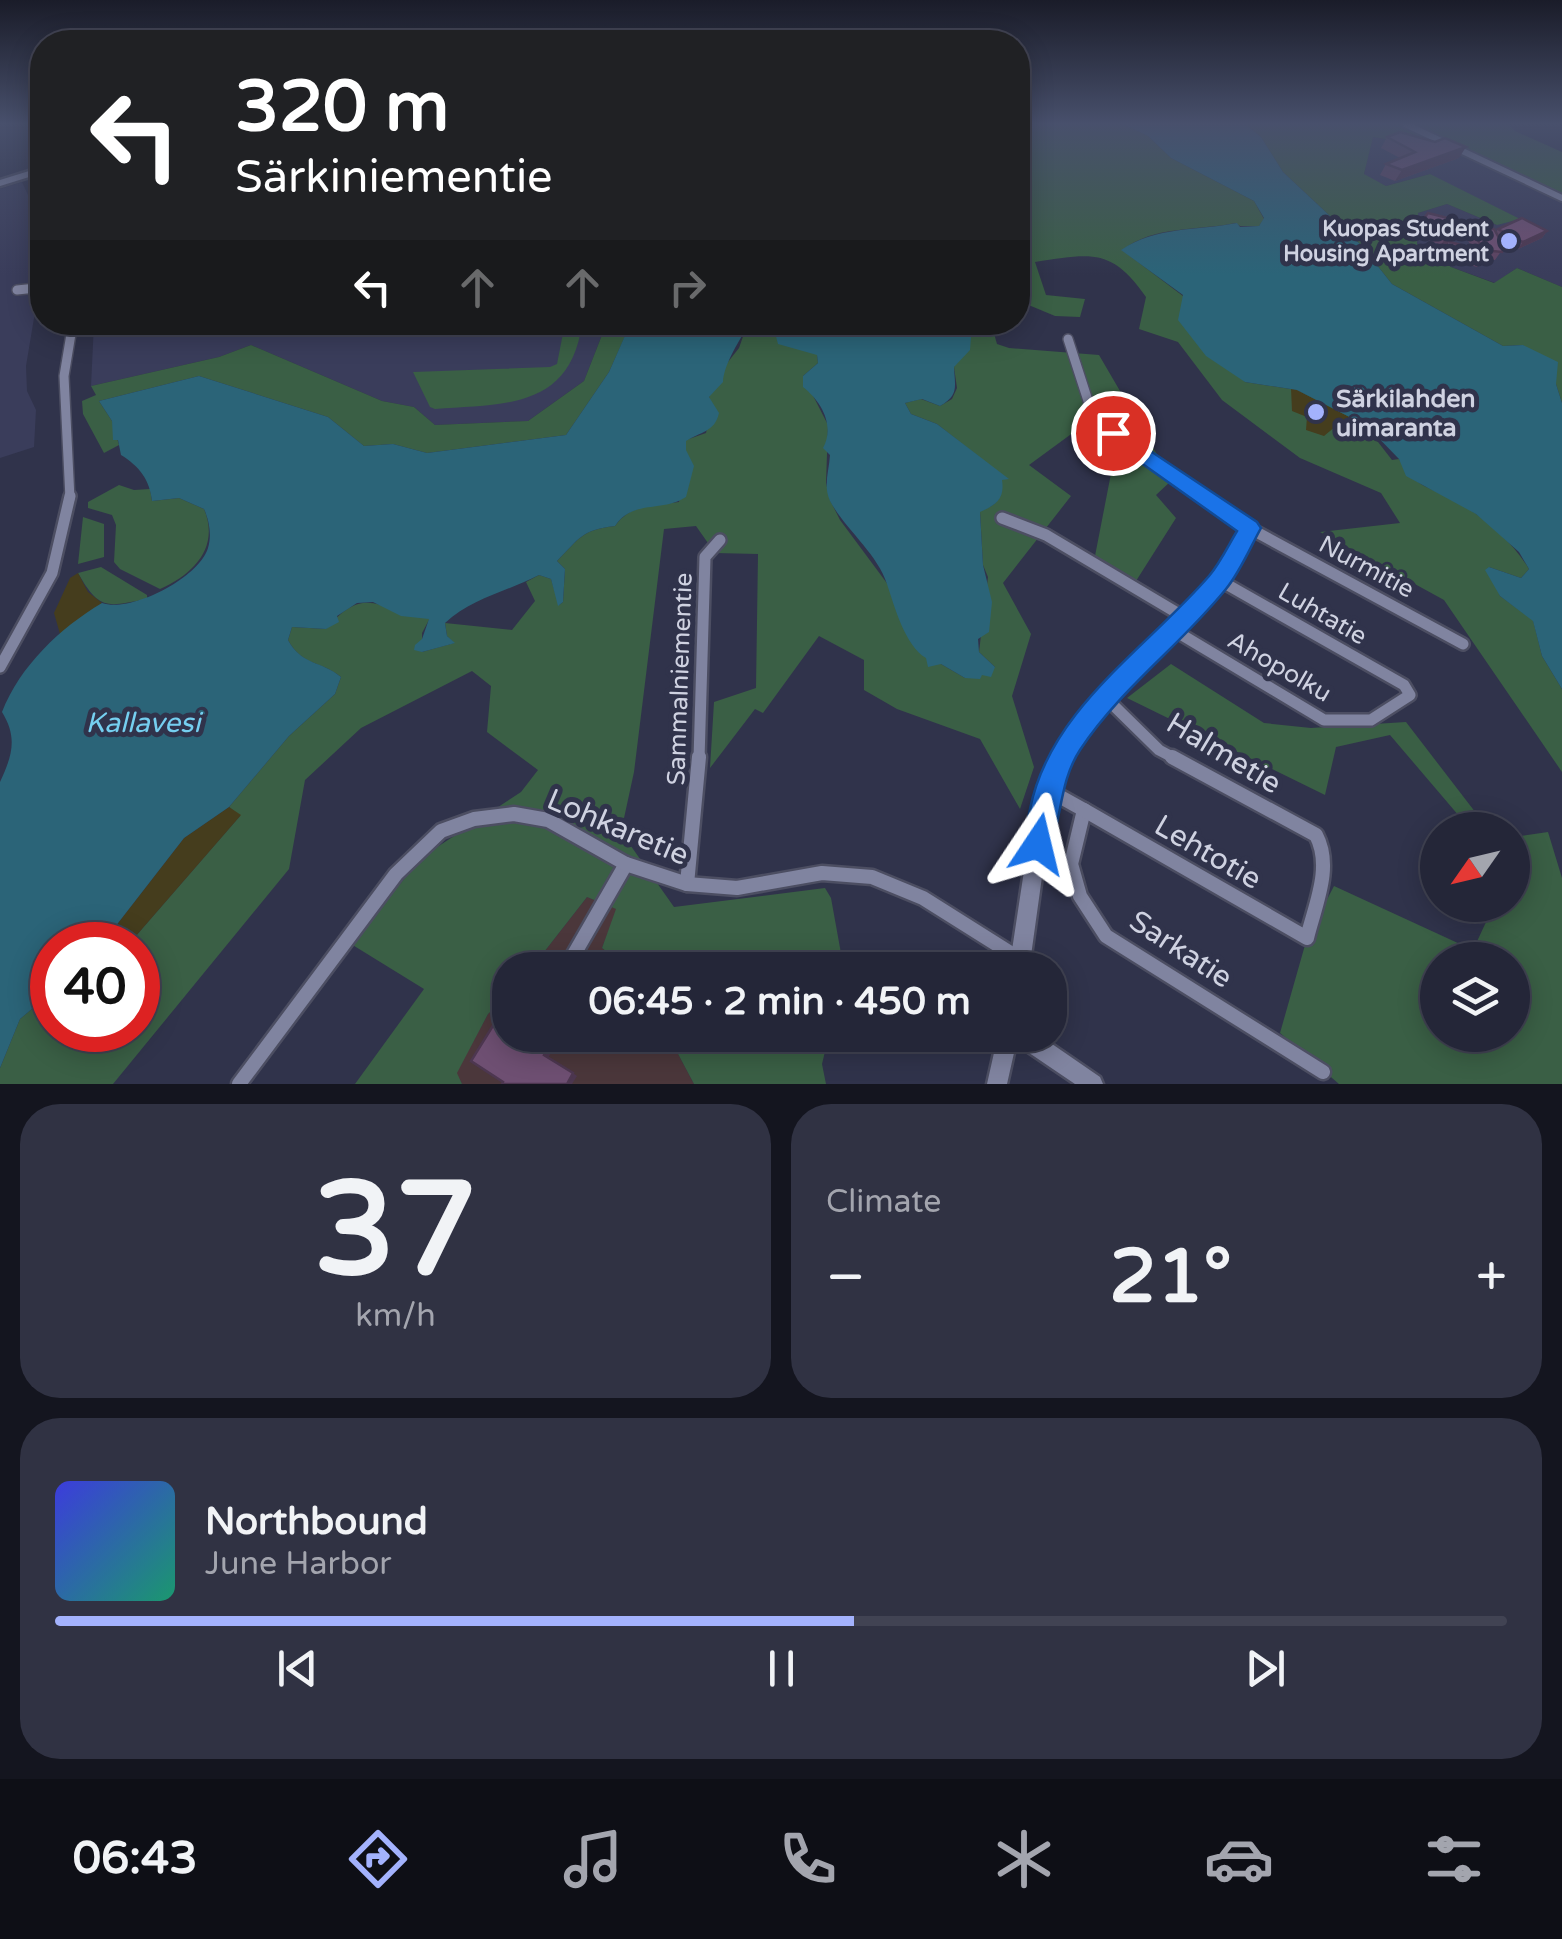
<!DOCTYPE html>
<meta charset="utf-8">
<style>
:root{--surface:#242638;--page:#303243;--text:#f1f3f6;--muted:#a3a5ae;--line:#414353;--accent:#a3b2fd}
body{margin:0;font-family:"Varela Round",sans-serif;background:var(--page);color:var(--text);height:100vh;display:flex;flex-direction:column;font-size:38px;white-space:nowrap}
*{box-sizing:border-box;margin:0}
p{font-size:32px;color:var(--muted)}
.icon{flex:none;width:55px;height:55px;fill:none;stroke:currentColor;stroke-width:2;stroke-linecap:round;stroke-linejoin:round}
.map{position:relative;height:1084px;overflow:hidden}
.panel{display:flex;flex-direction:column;gap:20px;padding:20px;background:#14151f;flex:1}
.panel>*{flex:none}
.guide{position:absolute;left:30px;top:30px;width:1000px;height:305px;border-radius:40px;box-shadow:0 5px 25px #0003,0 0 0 2px var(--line);background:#202124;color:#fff;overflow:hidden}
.needle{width:65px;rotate:236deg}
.fabs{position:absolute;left:1420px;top:812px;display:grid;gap:20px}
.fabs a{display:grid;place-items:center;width:110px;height:110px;border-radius:50%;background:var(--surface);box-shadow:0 5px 25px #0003,0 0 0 2px var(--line);font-size:50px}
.speed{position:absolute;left:30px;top:922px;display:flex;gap:20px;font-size:50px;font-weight:700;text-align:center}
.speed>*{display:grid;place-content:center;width:130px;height:130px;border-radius:50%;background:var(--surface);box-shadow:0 5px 25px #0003,0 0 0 2px var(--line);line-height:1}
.speed .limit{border:15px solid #d22;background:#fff;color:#111}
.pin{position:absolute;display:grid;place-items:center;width:85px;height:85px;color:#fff;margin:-42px;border:5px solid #fff;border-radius:50%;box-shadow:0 2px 10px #0007}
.me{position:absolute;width:110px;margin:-55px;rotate:10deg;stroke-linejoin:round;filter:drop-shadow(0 0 8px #0008)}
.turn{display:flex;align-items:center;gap:35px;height:210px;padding:0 40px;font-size:45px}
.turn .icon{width:130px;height:130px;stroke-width:2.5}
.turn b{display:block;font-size:70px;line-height:85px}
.lanes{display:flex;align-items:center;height:95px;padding:0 40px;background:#0003;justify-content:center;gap:50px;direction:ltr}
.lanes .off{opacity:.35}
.big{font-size:75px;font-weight:800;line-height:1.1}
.panel .widget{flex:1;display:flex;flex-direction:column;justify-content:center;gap:15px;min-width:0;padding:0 35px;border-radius:40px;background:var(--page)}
.panel .dial{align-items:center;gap:0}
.dial b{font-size:130px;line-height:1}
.song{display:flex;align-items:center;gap:30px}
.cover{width:120px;height:120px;border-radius:15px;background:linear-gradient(135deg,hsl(240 70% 55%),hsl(160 70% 35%))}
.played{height:10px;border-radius:5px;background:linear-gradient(90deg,var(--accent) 55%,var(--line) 55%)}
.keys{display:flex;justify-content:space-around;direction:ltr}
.heat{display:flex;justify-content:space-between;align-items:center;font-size:55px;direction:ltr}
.panel .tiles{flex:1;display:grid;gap:20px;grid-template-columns:1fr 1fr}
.widget:last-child{grid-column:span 2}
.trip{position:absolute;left:492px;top:952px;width:575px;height:100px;border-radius:40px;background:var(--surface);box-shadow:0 5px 25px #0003,0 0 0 2px var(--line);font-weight:800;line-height:100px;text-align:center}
.dock{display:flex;height:160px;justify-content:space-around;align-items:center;background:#0e0f16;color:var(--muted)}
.dock .icon{width:70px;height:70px}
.dock .current{color:var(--accent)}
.dock b{font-size:45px;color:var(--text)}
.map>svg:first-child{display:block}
</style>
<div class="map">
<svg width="1562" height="1084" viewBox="0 0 1562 1084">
<rect width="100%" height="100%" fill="#30334b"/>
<g fill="#3a3d5b">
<path d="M1372 137 1471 153 1562 193V287L1517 268 1495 283 1451 267 1417 244 1418 213 1447 204 1497 225 1430 174 1386 186 1364 175Z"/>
<path d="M22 182 34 208 42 209V270L26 366 27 391 36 410 34 447 0 458V189Z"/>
<path d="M595 322 602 335 584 381 528 421 435 425 414 407 382 401 251 345 219 357 91 386 94 323Z"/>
</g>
<g fill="#4b373b">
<path d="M587 897 617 909 602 948 629 970H530Z"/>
<path d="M510 993V1035H668L694 1084H462L456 1073 488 1014Z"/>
</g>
<g fill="#3a5f45" fill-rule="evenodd">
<path d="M1034 124H1123L1148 136 1171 158 1254 201 1264 219 1259 226H1240L1236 223C1197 231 1155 225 1122 250L1183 296 1245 382 1297 390 1361 422 1367 426 1361 430 1378 442 1392 460 1399 459C1415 488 1426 485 1454 500 1483 516 1512 541 1529 569L1521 578 1489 567 1500 596 1533 620 1542 656 1562 689V772L1444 600 1320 532 1400 523 1381 493 1300 458 1222 400 1178 342 1139 329 1146 297C1111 247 1091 254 1035 262L1046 295 1085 299 1080 317 1055 316 1019 301 1018 131 1026 132Z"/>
<path d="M1245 124H1508L1515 131 1562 152V193L1471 153 1373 137 1364 174 1386 186 1430 174 1520 219 1497 225 1447 204 1418 213 1417 244 1451 267 1494 283 1517 268 1562 287V403L1556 384 1523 345 1503 346 1392 284 1361 245 1283 172 1261 137Z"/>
<path d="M565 323H582C571 409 504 404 435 409L430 407 413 372 550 367 557 364Z"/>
<path d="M595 323H631L609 372 566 435 427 453 393 444 364 446 328 417 199 376 99 401 112 421 119 445 104 453 83 414 82 401 96 395 91 386 219 357 251 345 382 401 414 407 435 425 528 421 584 381 602 335Z"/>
<path d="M972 323H991L997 344 1009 348 1099 355 1172 480 1156 495 1176 518 1136 581 1095 556 1115 453 1074 432 1029 465 1071 496 1003 583 1031 634 1012 696 1034 767 1020 809 980 739 897 709 864 690V660L819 636 763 713 755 709 710 768 714 702 756 688 758 554 715 553 696 526 664 529 634 772 621 832 674 907 825 888 831 898 844 970H629L602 948 616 909 587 897 530 970H510V993L488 1014 457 1073 462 1084H355L424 989 351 944 422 857 521 792 538 770 487 732 491 686 472 671 361 728 305 780 289 869 113 1084H0V1068L20 1019 52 992V1030H138V945H128L240 816 229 807 289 736 335 694 341 677C320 660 303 667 288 640L292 627 326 629C368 580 380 614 430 618L422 633V652L454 643 447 636 445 623 512 630 535 601 526 582 539 575 551 579 559 605 563 602 565 569 557 561C580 538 581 530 615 526 630 504 654 506 679 502L686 440 706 433 712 406 709 397 724 367 739 348 746 328C772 318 794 345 817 354L818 363 803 376 828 425 826 483 830 500 840 520 889 586 901 619 941 664 965 678 982 675 995 667 979 652 988 577 983 565 980 511C1001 504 1002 496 1002 475L937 424 911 414 905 403 921 399 940 406 952 399 957 388 954 367 972 331Z"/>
<path d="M119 485 134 490 150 489 152 501 179 498 204 509C220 547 194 574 160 589L120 569 114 562 116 525 112 515 88 508V502Z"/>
<path d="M83 517 104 524V557L78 564Z"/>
<path d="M101 567 147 595V599C108 606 100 612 78 573Z"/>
<path d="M1171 664 1264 723 1311 728 1406 722 1489 830H1471L1390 735 1336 747 1325 795 1127 698Z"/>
<path d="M1548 832 1562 878V1084H1339L1280 1033 1307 938 1334 886 1473 950 1494 905H1512L1513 837ZM1438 960H1512V1035H1438Z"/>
<path d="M668 1035H829L822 1064 826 1084H694Z"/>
</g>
<g fill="#453d1d">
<path d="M1291 388 1297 390 1367 426 1360 429 1336 426 1324 436 1306 430 1307 417 1292 411Z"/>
<path d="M78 573 88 592 102 603 60 634 54 613 70 578Z"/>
<path d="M229 807 241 815 128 945H101L184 838Z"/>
</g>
<g fill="#2b6478">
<path d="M1123 124H1245L1261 137 1283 172 1361 245 1392 284 1503 346 1523 345 1558 362 1556 384 1562 403V689L1542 656 1533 621 1500 596 1485 570 1489 567 1521 578 1529 569 1519 552 1476 514 1406 476 1399 459 1367 426 1297 390 1245 382 1206 356 1178 320 1183 295 1121 250C1157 226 1196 231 1237 223L1240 227 1259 226 1264 218 1254 201 1171 158 1148 136Z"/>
<path d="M631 322 972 323 970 350 954 367C955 387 959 395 940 406L922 399 905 403 911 414 937 424 1009 479 1002 480C1005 499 996 505 980 512L983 565 992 602 989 632 978 639 979 652 995 667 991 677 982 675 980 679 965 678 941 664 928 667 926 658C905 646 894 605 887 584 877 553 845 529 830 501 823 486 829 471 830 455L823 448C835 426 822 402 803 387V376L818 363 817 355 778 344 774 329 760 324 746 328C738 344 724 364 723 382L709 397 719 413C715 432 700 432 686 441V450L694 466 686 497C661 513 633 499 615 526 581 530 580 538 557 561L565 569 563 602 558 606 551 579 539 575C506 592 472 598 445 623L447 636 455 643 422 652 414 650 415 645 422 639 429 619 401 616 373 602 357 603 337 616 339 622 326 629 292 627 288 640C301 665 322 661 341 677L335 694 289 736 229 807 184 838 101 945H52V992L20 1019 0 1068V782C12 756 18 738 2 712 20 666 60 628 102 603 131 613 199 578 208 548 212 535 209 520 204 509L179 498 152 501C150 480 139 466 121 455L118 440H113L112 421 99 401 199 376 328 417 364 446 393 444 427 453 566 435 609 372Z"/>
</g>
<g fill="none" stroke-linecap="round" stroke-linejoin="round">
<defs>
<g id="street-far3">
<path d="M33 124 42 149"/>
<path d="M1405 124 1562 198"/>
<path d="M17 290 42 288"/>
</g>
<g id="street-far2">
<path d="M17 290 36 288"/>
<path d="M257 322 258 327 268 329 284 322"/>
<path d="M1068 339 1091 410 1113 433 1207 499"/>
<path d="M70 499 64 376 73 322"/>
</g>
<g id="street-far1">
<path d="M1204 496 1249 528 1463 644"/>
<path d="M1002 518 1046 535 1184 617"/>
<path d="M1172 629 1324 720H1371L1410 695 1404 685 1219 580"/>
<path d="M0 667 52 573 70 496"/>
<path d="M1106 698 1159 750 1176 759"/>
<path d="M699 759 705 557 720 540"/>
</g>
<g id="street">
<path d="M1048 790 1084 810 1071 864 1080 896 1106 936 1323 1072"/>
<path d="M1084 810 1307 938C1315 905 1333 867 1316 835L1172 757"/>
<path d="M687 884 699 757"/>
<path d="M569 963 626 864"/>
<path d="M239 1084 396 874 441 831 474 819 514 814 548 820 626 864 687 884 737 888 822 873 872 877 923 898 1020 959"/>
</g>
<g id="secondary">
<path d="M42 167V173L0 186V180Z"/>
<path d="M1249 523 1256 528 1224 584 1112 703 1075 748 1052 805 1029 970H1009L1034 805 1063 738 1100 693 1214 576 1244 524Z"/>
<path d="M998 1035H1039L1100 1077 1103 1084H1075L1016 1044 1007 1084H987Z"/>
</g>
</defs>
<use href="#street-far3" stroke="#4c4e62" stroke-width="10"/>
<use href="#street-far2" stroke="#4c4e62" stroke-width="12"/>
<use href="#street-far1" stroke="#4c4e62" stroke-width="16"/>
<use href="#street" stroke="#4c4e62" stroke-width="19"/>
<use href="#secondary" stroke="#4c4e62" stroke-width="5"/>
<use href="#street-far3" stroke="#8084a0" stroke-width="6"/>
<use href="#street-far2" stroke="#8084a0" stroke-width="9"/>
<use href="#street-far1" stroke="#8084a0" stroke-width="11"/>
<use href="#street" stroke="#8084a0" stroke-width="14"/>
<use href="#secondary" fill="#8084a0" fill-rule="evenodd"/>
</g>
<g fill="#5f4462">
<path d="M1387 137 1459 158 1395 181 1380 175 1386 164 1400 158 1381 148Z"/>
<path d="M1428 213 1454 233 1448 242 1472 248 1466 237 1472 228 1496 232 1498 229 1547 231 1542 238 1518 249 1500 240 1504 247 1495 260 1483 259 1477 267 1440 256 1446 243 1441 245 1425 239 1420 225Z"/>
</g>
<g fill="#4d3750">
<path d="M1466 147 1459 158 1395 181 1402 170Z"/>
<path d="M1547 231 1542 238 1518 249 1523 242Z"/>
<path d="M1454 233 1448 242 1441 245 1447 236Z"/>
<path d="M556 1035H562L548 1058 544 1055Z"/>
<path d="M573 1073 577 1076 572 1084H567Z"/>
</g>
<g fill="#6e4f72" stroke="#4d3750" stroke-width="2.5">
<path d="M1400 132 1435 142 1445 138 1466 147 1402 170 1386 164 1415 152 1387 137Z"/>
<path d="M1428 213 1448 218 1454 233 1447 236 1431 230 1425 217Z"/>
<path d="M1522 218 1547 231 1523 242 1498 229Z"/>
<path d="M1472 228 1494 229 1504 247 1502 252 1483 250Z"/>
<path d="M1447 241 1485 252 1483 258 1446 248Z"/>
<path d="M494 1024 527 1045 532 1035H556L544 1055 573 1073 567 1084H502L503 1082 471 1061Z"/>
</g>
<linearGradient id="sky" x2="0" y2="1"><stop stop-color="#1a1c29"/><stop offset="0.45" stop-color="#48506c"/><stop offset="1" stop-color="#48506c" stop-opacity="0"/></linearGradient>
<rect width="1562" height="275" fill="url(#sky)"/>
<path fill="#1a73e8" stroke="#114b97" stroke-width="2.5" d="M1113 426 1257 522 1261 528C1250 548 1240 572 1226 589 1181 645 1120 689 1080 750 1059 782 1062 820 1048 854L1038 858 1027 854C1021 839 1027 825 1030 809 1050 709 1145 650 1209 576 1220 563 1228 546 1237 531L1106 438V428Z"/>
<g fill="#a3b2fd" stroke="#30334b" stroke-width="4">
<circle cx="1509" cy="241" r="10"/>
<circle cx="1316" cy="412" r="10"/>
</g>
<g text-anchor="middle" stroke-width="10" stroke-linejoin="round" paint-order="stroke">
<g font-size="22" font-weight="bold" fill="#cfd2e1" stroke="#30334b" text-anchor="end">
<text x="1489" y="236">Kuopas Student<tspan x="1489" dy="25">Housing Apartment</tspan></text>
</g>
<g font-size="25" font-weight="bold" fill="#cfd2e1" stroke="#30334b" text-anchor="start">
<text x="1336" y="407">Särkilahden<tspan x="1336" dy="29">uimaranta</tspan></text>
</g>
<g font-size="25" fill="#cfd2e1" stroke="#30334b">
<text transform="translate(1367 566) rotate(28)" y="9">Nurmitie</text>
<text transform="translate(1323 613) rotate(30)" y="9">Luhtatie</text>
<text transform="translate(1280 666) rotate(30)" y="9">Ahopolku</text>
<text transform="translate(679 679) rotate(-88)" y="9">Sammalniementie</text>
</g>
<g font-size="28" font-style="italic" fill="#75cff0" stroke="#30334b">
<text x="143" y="732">Kallavesi</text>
</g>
<g font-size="30" fill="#cfd2e1" stroke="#30334b">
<text transform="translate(1224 753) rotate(31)" y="10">Halmetie</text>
<text transform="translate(618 827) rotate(23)" y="10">Lohkaretie</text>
<text transform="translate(1208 852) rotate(30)" y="10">Lehtotie</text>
<text transform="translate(1181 949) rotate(33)" y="10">Sarkatie</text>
</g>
</g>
</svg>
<div class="fabs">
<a><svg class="needle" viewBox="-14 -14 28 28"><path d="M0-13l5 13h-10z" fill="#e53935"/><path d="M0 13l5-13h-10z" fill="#a3a5ae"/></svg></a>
<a><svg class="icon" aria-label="layers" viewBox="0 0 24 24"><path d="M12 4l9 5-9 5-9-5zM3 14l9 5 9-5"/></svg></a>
</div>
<div class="speed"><div class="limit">40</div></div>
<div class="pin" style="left:1113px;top:433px;background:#d93025"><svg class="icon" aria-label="arrive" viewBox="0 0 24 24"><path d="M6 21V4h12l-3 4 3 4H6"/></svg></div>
<svg class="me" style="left:1038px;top:844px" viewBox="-20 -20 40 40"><path d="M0-17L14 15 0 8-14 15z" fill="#1a73e8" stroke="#fff" stroke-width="4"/></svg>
<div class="trip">06:45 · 2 min · 450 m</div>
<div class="guide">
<div class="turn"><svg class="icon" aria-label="left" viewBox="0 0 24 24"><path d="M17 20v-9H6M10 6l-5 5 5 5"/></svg><div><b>320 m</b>Särkiniementie</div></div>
<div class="lanes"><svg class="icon" aria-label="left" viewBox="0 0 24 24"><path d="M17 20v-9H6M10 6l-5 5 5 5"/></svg><svg class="icon off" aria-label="ahead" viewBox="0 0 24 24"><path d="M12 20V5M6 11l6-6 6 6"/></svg><svg class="icon off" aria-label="ahead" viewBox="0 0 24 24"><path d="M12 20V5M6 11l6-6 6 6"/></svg><svg class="icon off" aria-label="right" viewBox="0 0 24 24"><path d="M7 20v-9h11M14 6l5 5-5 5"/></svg></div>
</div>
</div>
<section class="panel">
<div class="tiles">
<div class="widget dial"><b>37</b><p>km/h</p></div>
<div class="widget"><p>Climate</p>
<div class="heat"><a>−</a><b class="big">21°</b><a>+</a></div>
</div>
<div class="widget">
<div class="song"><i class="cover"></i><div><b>Northbound</b><p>June Harbor</p></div></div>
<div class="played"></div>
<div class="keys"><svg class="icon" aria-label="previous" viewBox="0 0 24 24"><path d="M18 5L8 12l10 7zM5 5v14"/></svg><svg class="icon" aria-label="pause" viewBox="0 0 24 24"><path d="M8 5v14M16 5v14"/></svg><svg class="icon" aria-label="next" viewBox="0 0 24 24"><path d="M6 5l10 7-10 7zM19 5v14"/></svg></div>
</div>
</div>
</section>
<nav class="dock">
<b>06:43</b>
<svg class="icon current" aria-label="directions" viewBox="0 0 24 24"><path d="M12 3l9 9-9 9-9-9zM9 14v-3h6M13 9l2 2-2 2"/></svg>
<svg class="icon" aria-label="music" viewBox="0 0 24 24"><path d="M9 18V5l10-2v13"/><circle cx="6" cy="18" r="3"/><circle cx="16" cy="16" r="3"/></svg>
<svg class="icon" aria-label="phone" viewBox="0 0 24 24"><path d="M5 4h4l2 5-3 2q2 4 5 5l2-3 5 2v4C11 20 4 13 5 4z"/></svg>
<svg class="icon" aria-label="climate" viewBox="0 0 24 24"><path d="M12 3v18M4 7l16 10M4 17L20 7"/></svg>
<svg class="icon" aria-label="car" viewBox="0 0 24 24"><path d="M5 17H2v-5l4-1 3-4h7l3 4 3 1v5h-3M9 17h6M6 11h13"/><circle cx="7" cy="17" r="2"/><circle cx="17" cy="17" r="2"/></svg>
<svg class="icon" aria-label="filters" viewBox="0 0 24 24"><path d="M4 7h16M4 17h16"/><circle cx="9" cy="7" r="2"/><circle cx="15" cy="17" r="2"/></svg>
</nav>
